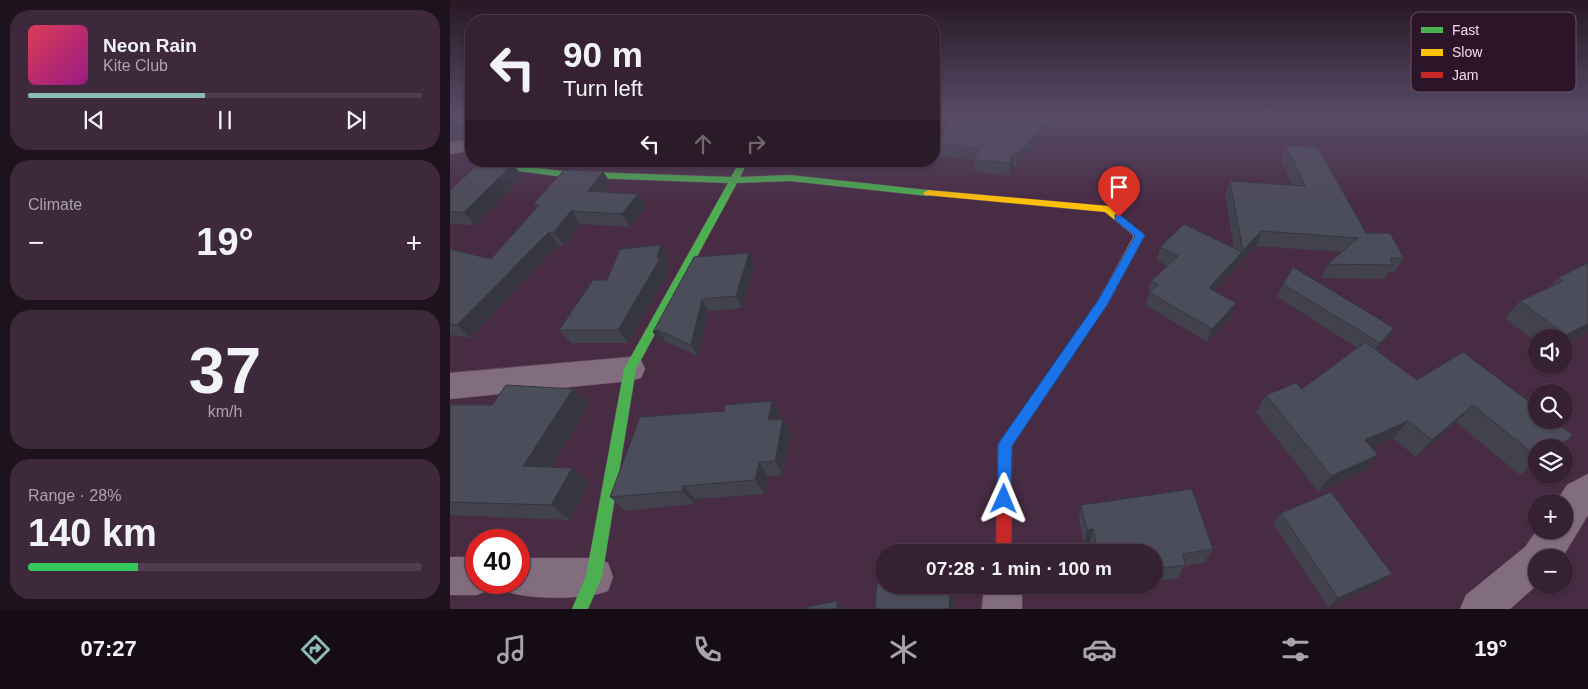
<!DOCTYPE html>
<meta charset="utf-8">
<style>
:root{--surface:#362133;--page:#3d293b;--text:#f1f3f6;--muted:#aaa3ac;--line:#503e4e;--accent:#8bbbb9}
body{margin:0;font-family:Helvetica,sans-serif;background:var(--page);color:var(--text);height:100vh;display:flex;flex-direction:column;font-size:19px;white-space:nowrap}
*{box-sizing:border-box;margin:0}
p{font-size:16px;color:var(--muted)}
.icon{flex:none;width:28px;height:28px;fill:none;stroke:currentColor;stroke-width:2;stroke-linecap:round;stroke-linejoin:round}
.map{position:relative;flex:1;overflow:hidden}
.details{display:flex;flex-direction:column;gap:10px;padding:10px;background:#1e121c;width:450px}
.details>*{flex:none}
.guide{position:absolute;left:15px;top:15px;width:475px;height:152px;border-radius:20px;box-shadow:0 1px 4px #0004,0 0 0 1px var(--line);background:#362133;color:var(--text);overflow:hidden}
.tools{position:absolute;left:1078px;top:329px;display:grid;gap:10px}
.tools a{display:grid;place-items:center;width:45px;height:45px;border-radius:50%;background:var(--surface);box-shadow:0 1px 4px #0004,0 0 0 1px var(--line);font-size:25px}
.speed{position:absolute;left:15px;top:529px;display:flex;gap:10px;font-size:25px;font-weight:700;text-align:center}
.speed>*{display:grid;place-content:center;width:65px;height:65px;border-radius:50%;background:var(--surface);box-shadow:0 1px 4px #0004,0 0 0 1px var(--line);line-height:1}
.speed .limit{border:8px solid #d22;background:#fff;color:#111}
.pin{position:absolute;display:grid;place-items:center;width:42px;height:42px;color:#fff;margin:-51px -21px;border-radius:50% 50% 50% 0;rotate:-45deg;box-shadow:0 0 5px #0007}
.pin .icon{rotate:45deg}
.me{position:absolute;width:55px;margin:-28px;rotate:1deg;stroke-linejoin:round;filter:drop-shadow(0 0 4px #0008)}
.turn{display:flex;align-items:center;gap:18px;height:105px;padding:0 15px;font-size:22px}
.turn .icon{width:65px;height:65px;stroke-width:2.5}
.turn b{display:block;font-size:35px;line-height:42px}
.lanes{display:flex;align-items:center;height:48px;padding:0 15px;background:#0003;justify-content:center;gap:25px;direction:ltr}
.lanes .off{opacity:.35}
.big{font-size:38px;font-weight:800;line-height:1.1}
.details .widget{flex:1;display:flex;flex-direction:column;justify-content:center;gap:8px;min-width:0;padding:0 18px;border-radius:20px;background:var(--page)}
.details .dial{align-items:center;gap:0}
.dial b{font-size:65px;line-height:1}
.song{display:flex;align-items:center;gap:15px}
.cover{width:60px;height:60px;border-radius:8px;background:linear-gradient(135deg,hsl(350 70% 55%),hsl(310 70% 35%))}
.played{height:5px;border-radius:2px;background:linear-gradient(90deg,var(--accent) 45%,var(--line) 45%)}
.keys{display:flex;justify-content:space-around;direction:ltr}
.heat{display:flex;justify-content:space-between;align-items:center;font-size:28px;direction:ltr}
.charge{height:8px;border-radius:4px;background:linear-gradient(90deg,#34c759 28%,var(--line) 0)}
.trip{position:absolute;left:425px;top:544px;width:288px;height:50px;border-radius:25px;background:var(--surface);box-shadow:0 1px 4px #0004,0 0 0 1px var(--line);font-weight:800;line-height:50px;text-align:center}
.tab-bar{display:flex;height:80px;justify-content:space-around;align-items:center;background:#160d14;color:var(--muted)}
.tab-bar .icon{width:35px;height:35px}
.tab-bar .current{color:var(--accent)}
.tab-bar b{font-size:22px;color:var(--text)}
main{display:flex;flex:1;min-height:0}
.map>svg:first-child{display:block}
</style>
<main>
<section class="details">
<div class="widget">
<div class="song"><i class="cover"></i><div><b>Neon Rain</b><p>Kite Club</p></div></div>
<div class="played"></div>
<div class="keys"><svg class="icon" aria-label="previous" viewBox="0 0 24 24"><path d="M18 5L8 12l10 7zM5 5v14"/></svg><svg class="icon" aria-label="pause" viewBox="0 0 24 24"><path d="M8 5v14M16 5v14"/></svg><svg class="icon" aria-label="next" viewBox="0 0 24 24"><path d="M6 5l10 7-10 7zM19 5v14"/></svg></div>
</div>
<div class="widget"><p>Climate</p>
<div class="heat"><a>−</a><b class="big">19°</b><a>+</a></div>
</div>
<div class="widget dial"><b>37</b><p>km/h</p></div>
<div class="widget"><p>Range · 28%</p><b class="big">140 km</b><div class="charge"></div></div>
</section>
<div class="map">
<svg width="1138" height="609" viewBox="0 0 1138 609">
<rect width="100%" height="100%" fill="#482c44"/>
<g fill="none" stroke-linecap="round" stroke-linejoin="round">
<defs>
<g id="street">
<path d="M21 139V151L0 154V142Z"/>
<path d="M180 357 191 360 195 369 191 378 180 381 0 399V373Z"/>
<path d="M1138 474V515L1112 558H1086L1087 585 1060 609H1010L1016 595 1075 547 1087 530H1114V502H1106L1117 485Z"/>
<path d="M0 557H26V582H43L40 590 26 595H0Z"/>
<path d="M69 558H144L158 563 163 577 158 591C134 600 79 600 55 591L52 582H69Z"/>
<path d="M534 585H572V609H532Z"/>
</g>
<path id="fast" d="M27 161 113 171 281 177 289 163 292 162 296 165 290 177 340 175 478 190 483 193 478 196 340 181 287 183 186 369 152 577 138 609H122L136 576 174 369 278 183 113 177 31 166 28 165Z"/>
<path id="slow" d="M478 190 658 206 695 235 657 305 635 337H627L625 334 649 299 684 236 655 212 475 195 473 193Z"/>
<path id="jam" d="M631 329 635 331 637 334 635 337 562 446 561 552H546L548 445 627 331Z"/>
</defs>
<use href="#street" stroke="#644b60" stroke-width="1"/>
<use href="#fast" stroke="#644b60" stroke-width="1"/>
<use href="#slow" stroke="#644b60" stroke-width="1"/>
<use href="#jam" stroke="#644b60" stroke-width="1"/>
<use href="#street" fill="#826d7e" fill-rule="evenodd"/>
<use href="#fast" fill="#4caf50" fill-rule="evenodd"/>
<use href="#slow" fill="#ffc107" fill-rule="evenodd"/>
<use href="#jam" fill="#c62828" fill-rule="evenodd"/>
</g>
<g fill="#41424e">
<path d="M0 116H21V139L0 141Z"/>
<path d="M502 116H615L566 166H563L560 176 525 172 524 160 490 156 489 143Z"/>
<path d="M836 146 916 233 954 258 944 272H939L934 279 871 278 878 264 892 252 806 246 764 291 781 317 757 342 696 305 699 294H698L701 281 717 266 707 260 710 247 784 249 775 195 780 181 842 185 831 161Z"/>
<path d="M134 161H179L174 167 137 166Z"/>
<path d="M153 171 161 184 155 192 196 207 180 227 130 224 114 245H108L20 338 0 335V249L41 259 86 208 83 204Z"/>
<path d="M73 177 25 225 0 224V190Z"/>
<path d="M211 245 219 258 216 266 219 271 178 343H121L109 330 157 280Z"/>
<path d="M244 257 304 265 292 308 258 311 248 356 216 342 211 343 203 332Z"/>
<path d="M1138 263V332L1114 344V338H1086V342L1055 318 1070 301 1099 288 1108 278Z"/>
<path d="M833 284 944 328 935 341 926 350 967 380 1013 352 1086 448V463L1070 475 1006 422 966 457 943 438 922 447 914 471 868 492 806 412 816 395 852 389 908 348 827 297Z"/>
<path d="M123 389 139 405 101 467 122 468 139 483 120 520 0 515V405H42Z"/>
<path d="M322 401 330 416 329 419H333L341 434 333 475 318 476 314 494 245 499 244 504 175 511 160 497 274 411Z"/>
<path d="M631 505 763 549 754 563 734 566 728 578 704 582V552H642L640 543 634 545 629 520Z"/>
<path d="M831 513 930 583 878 607 823 523Z"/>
<path d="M666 585H680L666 587Z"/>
</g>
<g fill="#353640">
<path d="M604 116H615L566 166V154Z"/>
<path d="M21 121V137L13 126Z"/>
<path d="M563 153V166L560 176V163Z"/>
<path d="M171 161H179L174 167Z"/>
<path d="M63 164 73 177 25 225 14 212Z"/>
<path d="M153 171 161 184 146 204 138 191Z"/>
<path d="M188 194 196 207 180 227 172 214Z"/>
<path d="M121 211 130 224 114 245 104 232Z"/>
<path d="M811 231 806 246 787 265 793 251Z"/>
<path d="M99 232 108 245 20 338 7 325Z"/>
<path d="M211 245 219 258 216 266 219 271 178 343 168 330 207 258Z"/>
<path d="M792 252 787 266 754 301 759 288Z"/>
<path d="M299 253 304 265 292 308 286 296Z"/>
<path d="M252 299 258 311 248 356 241 345Z"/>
<path d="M786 303 781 317 757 342 762 329Z"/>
<path d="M1138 324V332L1114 344 1113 338 1116 335Z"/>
<path d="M944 328 935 341 921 356 930 343Z"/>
<path d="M208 330 216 342 211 343 203 332Z"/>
<path d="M123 389 139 405 92 481 73 466Z"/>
<path d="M322 401 330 416 326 435 318 420Z"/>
<path d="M1023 405 1006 422 966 457 982 440Z"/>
<path d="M333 419 341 434 333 475 325 461Z"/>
<path d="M958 421 943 438 901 456 915 440Z"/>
<path d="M928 455 914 471 868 492 881 476Z"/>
<path d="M309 462 318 476 314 494 305 480Z"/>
<path d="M122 468 139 483 120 520 101 505Z"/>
<path d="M233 486 245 499 244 504 232 491Z"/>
<path d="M643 529 640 543 634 545 637 530Z"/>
<path d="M942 574 930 583 878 607 888 598Z"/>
<path d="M500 585H501L503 592V609H499Z"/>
<path d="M387 601 393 609H387Z"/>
</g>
<g fill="#4c4d5b" stroke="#353640">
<path d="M0 116H21V121L13 126 0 127Z"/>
<path d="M502 116H604L566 154 563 153 560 163 524 160 529 148 489 143Z"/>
<path d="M836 146 868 147 916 233H940L954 258H940L943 265 878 264 908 238 811 231 793 251 780 181 855 186Z"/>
<path d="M32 161H39L63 164 14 212H0V190Z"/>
<path d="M114 170 153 171 138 191 188 194 172 214 121 211 104 232H99L7 325 0 324V249L41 259 89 205 83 204Z"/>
<path d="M734 224 792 252 759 288 786 303 762 329 699 292 708 285 701 281 728 256 710 247Z"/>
<path d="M211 245 207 258 211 257 168 330H109L143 280H157L170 249Z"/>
<path d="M299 253 286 296 252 299 241 345 208 330 203 332 244 257Z"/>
<path d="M1138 263V324L1116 335 1070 301 1113 281 1108 278Z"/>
<path d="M843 267 944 328 930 343 833 284Z"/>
<path d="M915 342 967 380 1013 352 1086 407V420H1103L1123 435 1107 448H1086V456L1023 405 982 440 958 421 915 440 928 455 881 476 816 395 846 383 852 389Z"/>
<path d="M56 385 123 389 73 466 122 468 101 505 0 502V405H42Z"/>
<path d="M322 401 318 420 333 419 325 461 309 462 305 480 233 486 232 491 160 497 190 417 274 411 275 405Z"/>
<path d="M742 489 763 549 733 554 735 565 704 569V552H648L643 529 637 530 631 505Z"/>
<path d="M881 492 942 574 888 598 831 513Z"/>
<path d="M427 583H434V585H500L499 609H425Z"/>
<path d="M387 601V609H347Z"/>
</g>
<linearGradient id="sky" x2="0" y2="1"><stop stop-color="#281825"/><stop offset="0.57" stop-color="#584b67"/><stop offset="1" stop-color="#584b67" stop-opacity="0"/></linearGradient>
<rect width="1138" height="202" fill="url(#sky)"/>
<path fill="#1a73e8" stroke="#114b97" d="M669 214 695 235 657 305 562 446 561 499 559 504 554 506 549 504 547 499 548 445 550 441 649 299 685 236 665 220V215Z"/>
<rect x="961" y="12" width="165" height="80" rx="8" fill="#2c1528" stroke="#694f64" stroke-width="1"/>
<rect x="971" y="27" width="22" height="6" fill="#4caf50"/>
<rect x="971" y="49" width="22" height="7" fill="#ffc107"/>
<rect x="971" y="72" width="22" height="6" fill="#c62828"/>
<g font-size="14" fill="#f7d7f0">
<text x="1002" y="35">Fast</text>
<text x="1002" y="57">Slow</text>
<text x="1002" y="80">Jam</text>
</g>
</svg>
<div class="tools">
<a><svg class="icon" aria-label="sound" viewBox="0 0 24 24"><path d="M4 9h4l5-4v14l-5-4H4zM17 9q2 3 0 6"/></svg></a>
<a><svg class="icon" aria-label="search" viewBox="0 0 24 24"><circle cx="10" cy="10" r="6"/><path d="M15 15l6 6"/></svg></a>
<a><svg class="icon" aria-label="layers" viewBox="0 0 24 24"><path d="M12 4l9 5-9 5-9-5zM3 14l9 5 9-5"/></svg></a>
<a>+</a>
<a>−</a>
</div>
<div class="speed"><div class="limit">40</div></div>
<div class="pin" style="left:669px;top:217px;background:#d93025"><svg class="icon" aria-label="arrive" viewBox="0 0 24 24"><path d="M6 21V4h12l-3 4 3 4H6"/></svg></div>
<svg class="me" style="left:554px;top:499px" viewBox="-20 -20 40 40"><path d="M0-17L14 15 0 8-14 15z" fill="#1a73e8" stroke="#fff" stroke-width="4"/></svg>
<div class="trip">07:28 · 1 min · 100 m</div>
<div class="guide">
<div class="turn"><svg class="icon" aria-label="left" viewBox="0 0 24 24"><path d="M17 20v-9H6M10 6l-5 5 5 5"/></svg><div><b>90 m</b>Turn left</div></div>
<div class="lanes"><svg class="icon" aria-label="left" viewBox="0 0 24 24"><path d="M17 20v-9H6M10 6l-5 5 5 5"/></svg><svg class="icon off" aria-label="ahead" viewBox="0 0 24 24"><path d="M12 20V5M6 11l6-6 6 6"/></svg><svg class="icon off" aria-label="right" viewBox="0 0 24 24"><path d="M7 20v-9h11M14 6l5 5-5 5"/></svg></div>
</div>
</div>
</main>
<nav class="tab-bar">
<b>07:27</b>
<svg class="icon current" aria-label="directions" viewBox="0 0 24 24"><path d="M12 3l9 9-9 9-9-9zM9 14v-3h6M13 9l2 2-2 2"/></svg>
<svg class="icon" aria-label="music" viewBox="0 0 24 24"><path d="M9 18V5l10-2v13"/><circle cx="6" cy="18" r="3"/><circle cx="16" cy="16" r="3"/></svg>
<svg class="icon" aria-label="phone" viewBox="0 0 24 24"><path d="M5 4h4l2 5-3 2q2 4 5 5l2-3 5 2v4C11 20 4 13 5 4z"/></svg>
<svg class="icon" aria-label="climate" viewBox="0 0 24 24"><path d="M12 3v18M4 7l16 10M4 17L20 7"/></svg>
<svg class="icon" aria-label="car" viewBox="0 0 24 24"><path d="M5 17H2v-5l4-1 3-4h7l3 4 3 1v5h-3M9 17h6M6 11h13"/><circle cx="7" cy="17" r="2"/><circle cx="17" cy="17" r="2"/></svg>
<svg class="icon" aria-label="filters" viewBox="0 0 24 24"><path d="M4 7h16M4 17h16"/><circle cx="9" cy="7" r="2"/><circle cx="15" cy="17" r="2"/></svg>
<b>19°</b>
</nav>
